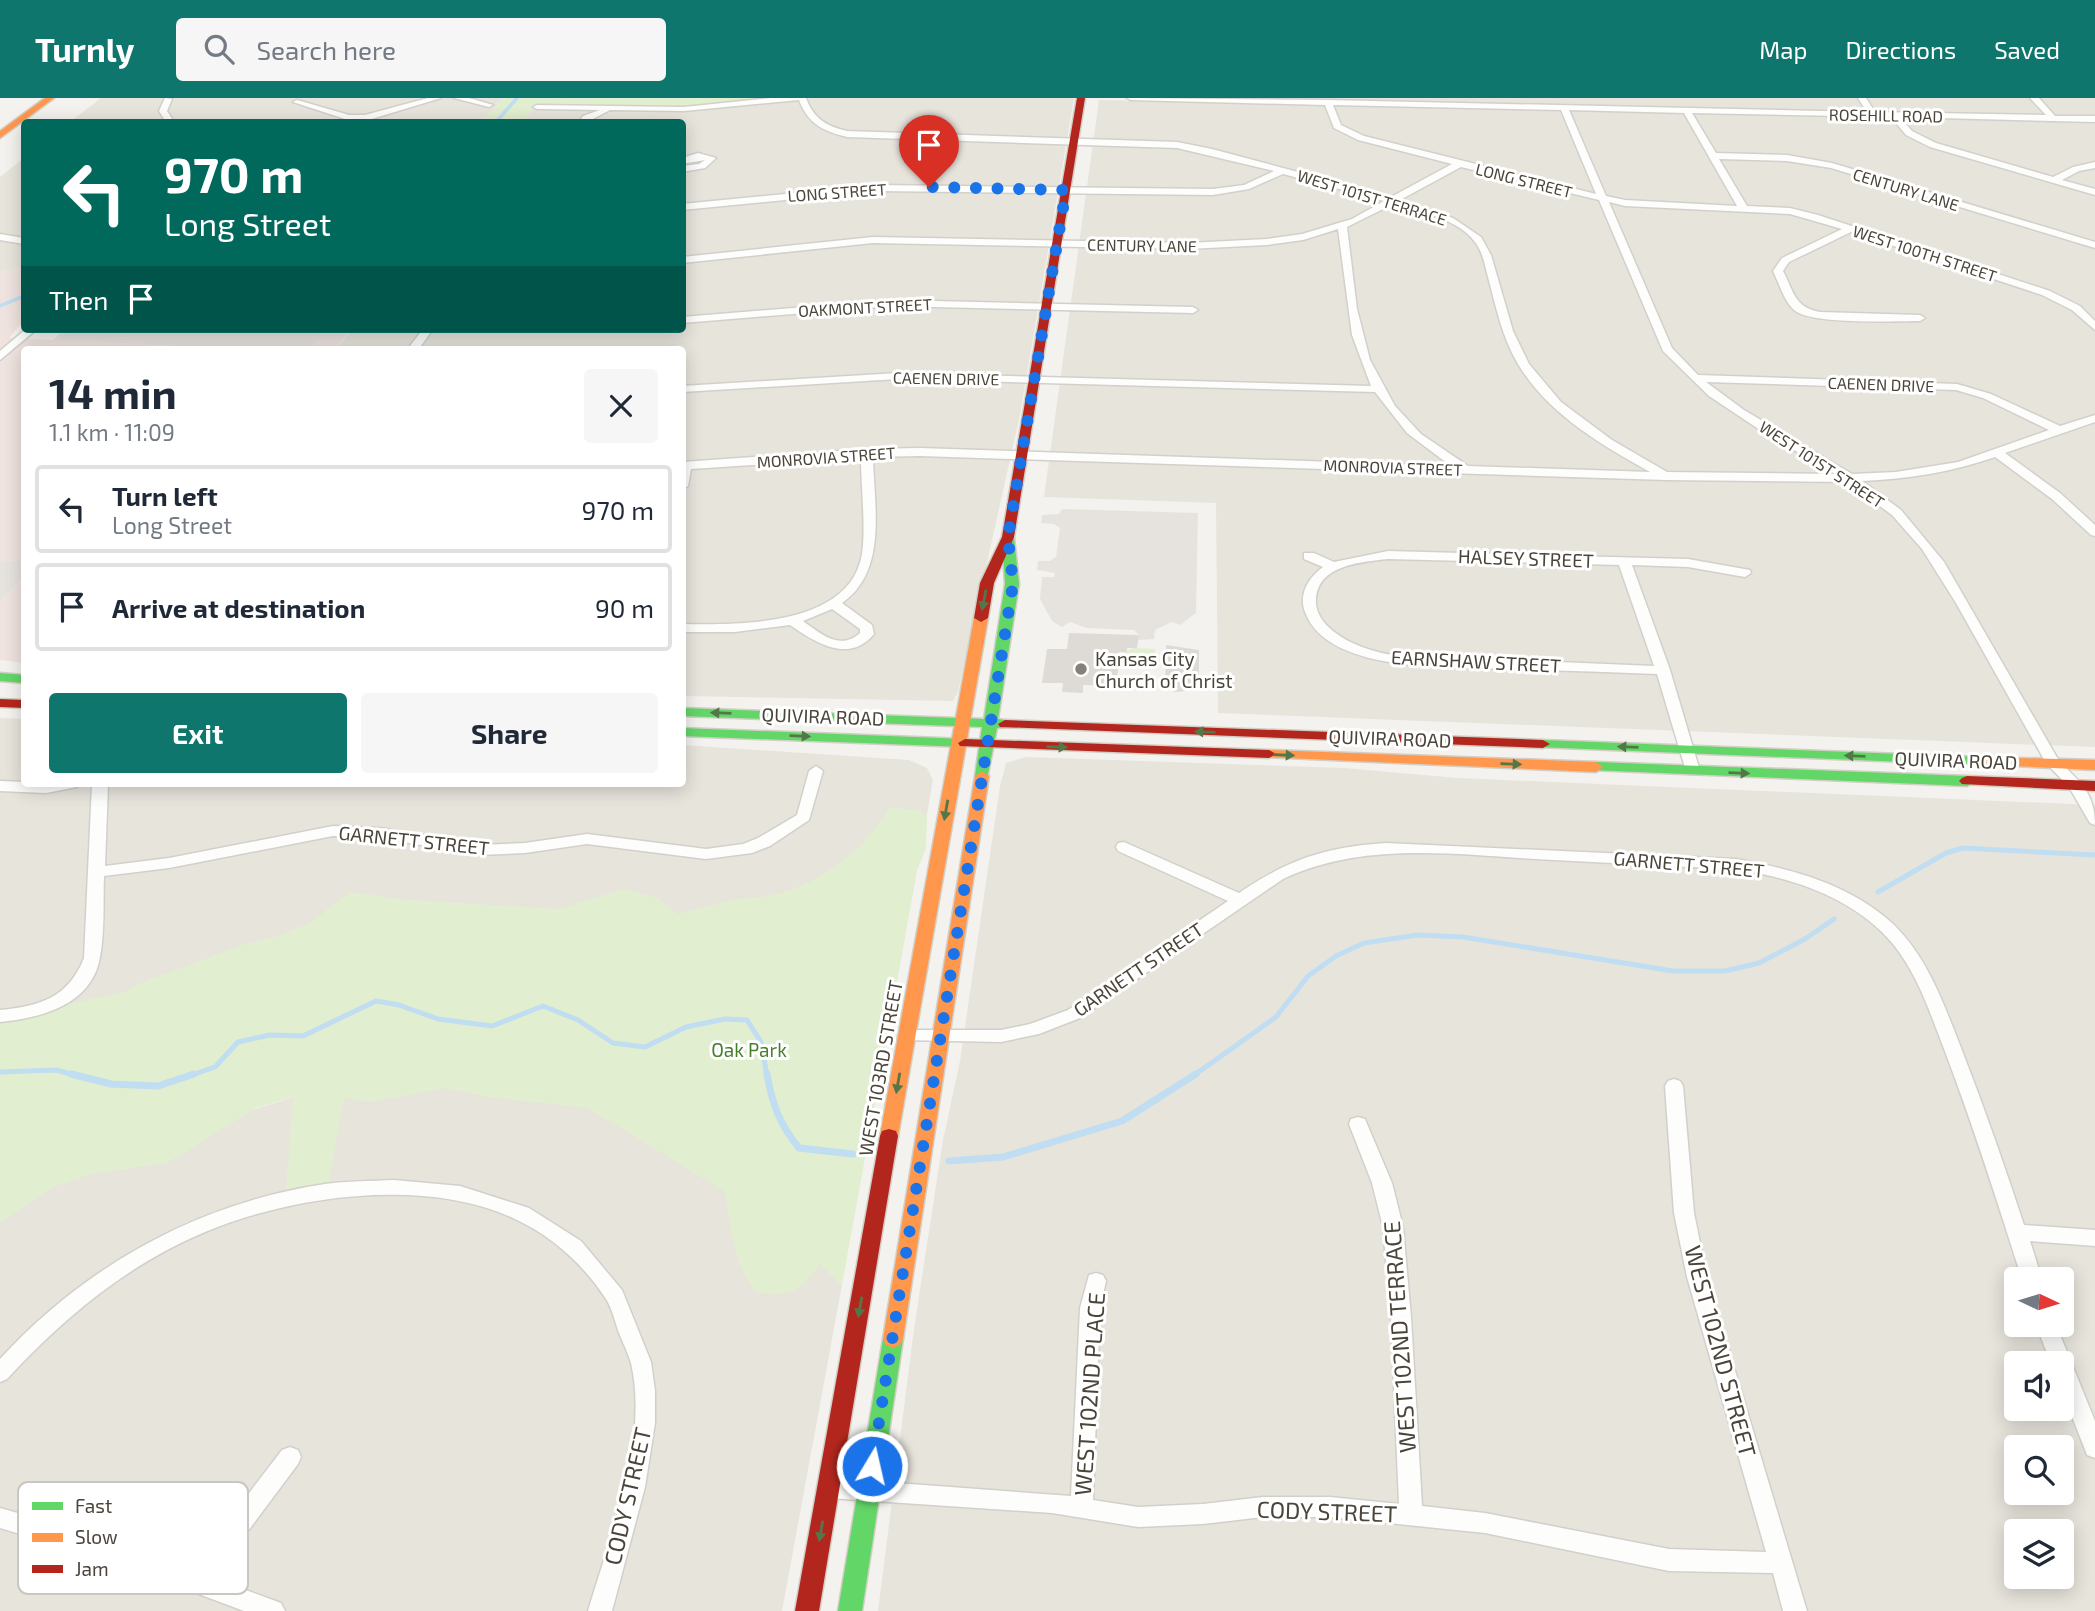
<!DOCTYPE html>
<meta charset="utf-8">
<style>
body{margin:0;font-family:"Exo 2",sans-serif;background:#f6f6f7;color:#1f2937;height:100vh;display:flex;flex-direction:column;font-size:26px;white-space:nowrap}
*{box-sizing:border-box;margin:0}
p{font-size:23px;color:#747a83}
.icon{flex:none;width:38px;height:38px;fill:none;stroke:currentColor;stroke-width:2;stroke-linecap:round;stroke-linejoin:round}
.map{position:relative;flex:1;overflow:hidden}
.details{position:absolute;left:21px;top:248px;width:665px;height:441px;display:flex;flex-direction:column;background:#fff;border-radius:7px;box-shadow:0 4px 18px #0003}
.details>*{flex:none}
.top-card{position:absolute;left:21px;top:21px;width:665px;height:214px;border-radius:7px;box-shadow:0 4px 18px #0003;background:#00695c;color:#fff;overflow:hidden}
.needle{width:46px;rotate:94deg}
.controls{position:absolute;left:2004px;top:1169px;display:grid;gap:14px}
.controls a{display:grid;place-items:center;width:70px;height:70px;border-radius:7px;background:#fff;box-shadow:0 4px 18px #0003;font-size:35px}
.pin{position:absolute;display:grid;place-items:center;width:60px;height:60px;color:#fff;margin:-72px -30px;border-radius:50% 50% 50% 0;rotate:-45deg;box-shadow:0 0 7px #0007}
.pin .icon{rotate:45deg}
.me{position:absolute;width:77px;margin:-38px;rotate:9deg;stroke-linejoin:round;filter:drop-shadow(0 0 5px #0008)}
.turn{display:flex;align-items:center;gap:24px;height:147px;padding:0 28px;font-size:32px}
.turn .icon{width:91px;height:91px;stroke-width:2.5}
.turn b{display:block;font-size:49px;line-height:60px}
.then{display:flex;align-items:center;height:66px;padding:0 28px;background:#0003;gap:14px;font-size:26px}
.round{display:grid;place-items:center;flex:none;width:74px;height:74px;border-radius:7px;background:#f6f6f7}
.headline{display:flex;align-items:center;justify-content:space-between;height:119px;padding:0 28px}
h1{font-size:42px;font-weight:700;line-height:52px}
.action{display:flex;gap:14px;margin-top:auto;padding:14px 28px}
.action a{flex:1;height:80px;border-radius:7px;background:#0f766e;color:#fff;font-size:28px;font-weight:700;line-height:80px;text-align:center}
.action a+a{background:#f6f6f7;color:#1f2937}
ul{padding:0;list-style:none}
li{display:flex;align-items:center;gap:21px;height:88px;margin:0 14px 10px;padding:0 14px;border:4px solid #e0e1e3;border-radius:7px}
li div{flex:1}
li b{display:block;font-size:26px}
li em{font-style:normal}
header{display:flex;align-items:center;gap:42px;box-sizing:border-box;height:98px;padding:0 35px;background:#0f766e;color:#fff}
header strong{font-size:33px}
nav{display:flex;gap:38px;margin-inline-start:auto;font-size:24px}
.search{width:490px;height:63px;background:#f6f6f7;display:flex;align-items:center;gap:18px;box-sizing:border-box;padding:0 24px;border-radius:7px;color:#747a83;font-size:26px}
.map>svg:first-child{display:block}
</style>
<header>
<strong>Turnly</strong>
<div class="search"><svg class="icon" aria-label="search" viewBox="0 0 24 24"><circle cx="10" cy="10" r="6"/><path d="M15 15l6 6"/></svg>Search here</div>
<nav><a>Map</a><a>Directions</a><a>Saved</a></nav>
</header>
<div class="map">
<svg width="2095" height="1513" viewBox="0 0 2095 1513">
<rect width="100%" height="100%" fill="#f4f2ee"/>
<g fill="#e7e4dc" fill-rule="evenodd">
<polygon points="101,0 503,0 482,24 70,24"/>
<polygon points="769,0 1074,0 1020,317 958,594 953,603 683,598 682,252 335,252 353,231 682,231 682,24 522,24 537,6 708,7"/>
<polygon points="1130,0 2095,0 2095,649 1218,615 1216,405 1044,399 1099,2 1622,13 1621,11"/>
<polygon points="24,60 24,170 0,173 0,79"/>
<polygon points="0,620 24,621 24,686 682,686 683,647 909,662 927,670 933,682 927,716 858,773 707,825 0,939"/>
<path d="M1026 659 1344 670 1458 680 2095 707V1513H878L914 1231 943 1042 960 963 1000 688 1006 665ZM2016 1181H2062V1227H2016ZM2016 1265H2062V1311H2016ZM2016 1349H2062V1395H2016ZM2016 1433H2062V1479H2016Z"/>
<polygon points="346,984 488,988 588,1010 774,1120 842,1187 782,1513 0,1513 0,1124 94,1061 294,999 286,1097"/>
</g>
<polygon fill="#eee3df" points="24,170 24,222 9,240 53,242 65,231 352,231 334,252 24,252 24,565 0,562 0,173"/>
<g fill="#e1eecf">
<polygon points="503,0 769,0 674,9 537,6 522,24 482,24"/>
<polygon points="1134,550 1155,551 1154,566 1123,565 1123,554"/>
<path d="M890 709 922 713 924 718 927 716 926 750 917 773 842 1187 820 1166C799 1195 790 1199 755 1194 731 1158 733 1133 724 1093L588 1010 487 999 445 990 369 1004 344 1000 328 1089 286 1098 293 999 256 1010 167 1065 91 1076 53 1089 0 1124V921L124 894 143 884 242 847 278 838 308 826 350 794 398 801 559 811 624 791 655 799 678 816C695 812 712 807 730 803 744 799 759 800 773 797 823 785 864 752 890 709Z"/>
</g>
<g fill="#e6e3df">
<polygon points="73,231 325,231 325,232 309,252 233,252 234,250 58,242"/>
<polygon points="1062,411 1198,415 1196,515 1180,527 1172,524 1155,532 1154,541 1138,542 1139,537 1134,532 1087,530 1070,524 1062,529 1052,523 1040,501 1042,479 1054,479 1055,475 1037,472 1038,463 1050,463 1056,459 1060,430 1054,426 1041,425 1042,417 1059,416"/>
<polygon points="24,463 24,478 0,503 0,464"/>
</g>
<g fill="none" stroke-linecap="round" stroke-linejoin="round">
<g stroke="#c0ddf1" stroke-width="3.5">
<polyline points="496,24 517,0"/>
<polyline points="0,208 24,198"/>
</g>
<g stroke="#c0ddf1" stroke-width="5">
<polyline points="1878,794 1946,755 1963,750 2095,757"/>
<polyline points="0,974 56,972 78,978"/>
<polyline points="189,978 215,969 238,944 270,937 303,938 376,903 399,907 438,921 492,928 543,908 578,922 613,945 645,949 686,929 725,921 747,922 761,944 767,978"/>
<polyline points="1193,978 1276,919 1308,878 1336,858 1364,845 1418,837 1463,839 1673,873 1725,873 1759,865 1805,841 1834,821"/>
</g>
<g stroke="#c0ddf1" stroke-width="7">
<polyline points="71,976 111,986 158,988 194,976"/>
<path d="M767 976C772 1006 780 1027 799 1050L853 1056"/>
<polyline points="949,1063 1003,1059 1122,1023 1196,976"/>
</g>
</g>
<g fill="#dedbd6">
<polygon points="1069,535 1139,537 1137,550 1127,550 1127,554 1119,554 1117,588 1083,587 1083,595 1062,594 1063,585 1042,585 1047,551 1067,551"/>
<polygon points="1166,547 1199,552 1199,592 1173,594 1172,588 1165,588"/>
</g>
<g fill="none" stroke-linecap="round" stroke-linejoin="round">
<defs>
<g id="street">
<polygon points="165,0 172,1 167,13 174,24 166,24 159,13"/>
<polygon points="428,0 441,0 365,23 345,21 293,4 297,2 349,17 365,17"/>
<polygon points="454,0 469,0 493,7 489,9"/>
<path d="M771 0H806C814 21 826 28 847 33L1177 44 1212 51 1391 99 1452 66 1358 42 1334 30 1325 7 1131 2 1127 0 1328 2 1867 14 1858 0H1866L1875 14 2046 17 2030 0H2039L2055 18H2095V24L1900 19 1912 33 1936 45 2053 79 2073 69 2095 64V70L2079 73 2062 82 2095 91V97L1930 49 1906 37 1891 19 1692 15 1716 55 1787 57 1832 65 2095 144V150L1831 70 1787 63 1719 61 1747 108 1790 110 1818 117 2050 193 2080 208 2095 223V232L2072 212 2042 197 1851 134 1789 164 1783 173C1794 194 1794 209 1820 214L1920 217 1925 220 1920 223C1895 223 1811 227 1794 212 1784 203 1779 185 1773 173L1782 160 1842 131 1790 116 1625 108 1609 104 1672 250 1698 277 1957 286 1991 296 2060 328 2095 317V324L2005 355 2060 395 2095 427V438L2091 437 2052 401 1995 359C1952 374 1908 381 1862 383L1901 412 1944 464 2059 663C2080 684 2095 695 2095 727L2090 725 2069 689 2046 665 1956 505 1922 451 1892 417 1847 384 1666 382 920 358 873 359C874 408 888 473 842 505L872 527 874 536C849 566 816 545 790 527L735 534H682V526C737 527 850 529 862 456 866 430 861 387 861 360L691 371 688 388 682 391V364L867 351 920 350 1451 368 1407 335 1375 294 898 281 682 294V288L898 275 1371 288 1352 237 1338 131 1303 142 1267 147 1188 151 873 145 682 165V159L873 139 1188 145 1267 141 1302 136 1352 121 1384 103 1283 76 1249 91 1213 97 879 93 682 112V106L879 87 1213 91 1244 87 1274 73 1177 50 847 39C823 33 808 26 799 2L684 13 610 12 587 24H579L583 18 600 12 537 11 533 9 537 7 684 9ZM1333 7 1561 12 1596 96 1364 38 1341 27ZM1569 12 1684 15 1737 108 1625 102 1606 98ZM1461 69 1599 102 1663 253 1709 298 1763 334 1835 376 1667 374 1612 342 1561 304 1529 266 1513 233 1491 157 1481 139 1453 120 1400 102ZM1393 106C1420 113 1458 121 1475 144 1483 154 1485 168 1488 179 1496 209 1502 239 1518 266 1548 316 1600 346 1650 374L1468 368 1421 336 1395 308 1370 262 1357 211 1347 129ZM1706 284 1956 292 1983 300 2049 332 1958 364 1896 374 1852 376 1744 312ZM832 511 860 531V535C840 553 821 536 803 523Z"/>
<polygon points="698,55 716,60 705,70 682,74 682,68 699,66 705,62 682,66 682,60"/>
<polygon points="0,136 24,140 24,146 0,142"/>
<polygon points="892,202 1193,209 1198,212 1193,215 892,208 682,225 682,219"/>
<polygon points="26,231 37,231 0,262 0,253"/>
<polygon points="423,231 433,231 418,252 407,252"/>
<path d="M1388 453 1688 461 1750 472 1751 475 1745 479 1688 469 1632 467 1670 572 1700 673 1698 676H1688L1686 673 1657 576C1611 574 1564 573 1518 571 1463 569 1328 578 1305 514 1298 496 1309 479 1323 469L1304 461V455H1314L1334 464ZM1388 461 1619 467 1654 568C1606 566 1558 564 1510 562 1457 561 1376 568 1333 533 1323 525 1315 514 1316 501 1318 467 1361 464 1388 461Z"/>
<path d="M816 668 823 673 809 722 770 748 752 755 706 761 587 746 525 755 479 757 380 740 333 738 169 770 104 778C103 804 105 833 100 859 92 907 41 920 0 924V912C40 908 68 900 84 860L92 686H108L105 768 169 760 333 728 380 730 479 747 525 745 587 736 706 751 743 746 758 740 797 717 809 673Z"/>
<polygon points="0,683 80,686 77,689 46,695 0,693"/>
<path d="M1124 744 1239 795C1289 761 1326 749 1386 745L1736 761C1792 771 1849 786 1892 825 1929 860 1945 910 1963 955 1985 1012 2005 1069 2024 1127L2095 1132V1148L2030 1143 2042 1181H2022C1998 1106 1974 1030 1946 956 1931 918 1919 878 1893 846 1864 811 1819 790 1775 779 1741 770 1706 770 1670 768 1631 766 1593 764 1554 762 1464 758 1367 741 1283 781L1080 920 1039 936 1001 944 901 942 898 938 901 934 907 932H1001L1030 926 1068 912 1228 803 1118 753 1116 749 1118 745Z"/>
<polygon points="1674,981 1680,983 1683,988 1694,1115 1707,1179 1807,1513 1783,1513 1773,1475 1669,1473 1485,1435 1330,1419 1263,1419 1203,1426 1138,1429 1052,1415 829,1400 821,1397 818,1390 821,1383 829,1380 1071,1398 1080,1210 1089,1177 1096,1175 1103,1177 1106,1183 1100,1210 1093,1402 1138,1409 1203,1406 1263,1399 1330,1399 1399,1406 1391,1219 1383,1129 1372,1085 1349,1026 1351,1021 1358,1019 1365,1021 1367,1026 1392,1085 1403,1129 1411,1219 1422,1408 1485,1415 1669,1451 1766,1454 1687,1179 1674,1115 1665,988 1668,983"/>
<path d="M394 1082 460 1088 529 1110 581 1143 622 1192 651 1264 655 1293V1325L645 1389 612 1513H588C610 1439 649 1342 631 1265 628 1255 623 1245 619 1235 615 1224 612 1210 606 1201 584 1167 552 1138 515 1121 427 1079 293 1097 205 1134 128 1166 63 1220 7 1281L0 1284V1261C86 1167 199 1105 325 1086 347 1083 371 1083 394 1082Z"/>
<polygon points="2036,1227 2056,1227 2095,1323 2095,1360 2087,1357 2062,1293 2062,1265 2051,1265"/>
<polygon points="290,1349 298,1352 301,1359 298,1366 213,1480 281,1505 285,1513 244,1513 113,1464 0,1430 0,1410 113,1442 191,1471 282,1352"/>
</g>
<g id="fast">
<polygon points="1008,436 1014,440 1019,486 998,621 1010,623 1012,626 1010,629 997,630 987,681 977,681 975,678 982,629 682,618 682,610 984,621 1005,486 1002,440"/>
<polygon points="0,575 24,577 24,585 0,583"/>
<polygon points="682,630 965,641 972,645 965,649 682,638"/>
<polygon points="1543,642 1979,659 1986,663 1979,667 1538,649 1536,646 1538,643"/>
<polygon points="1596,664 1967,678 1975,683 1967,688 1591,672 1589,669 1591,666"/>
<polygon points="893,1232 900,1235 903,1241 862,1513 838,1513 883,1241 886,1235"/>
</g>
<g id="slow">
<polygon points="45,0 54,0 0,40 0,33"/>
<polygon points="981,516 988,520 898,1038 896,1043 889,1045 882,1043 880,1038 974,520"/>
<polygon points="1269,652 1596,664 1603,669 1596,674 1264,659 1262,656"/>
<polygon points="1979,659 2095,662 2095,672 1974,666 1972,663"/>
<polygon points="982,673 989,678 903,1241 900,1247 893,1250 886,1247 883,1241 975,678"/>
</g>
<g id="jam">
<polygon points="1077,0 1085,0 1014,439 994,485 988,520 981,524 974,520 980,485 1002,439"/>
<polygon points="0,601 24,602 24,610 0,609"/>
<polygon points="1005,622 1543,642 1550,646 1543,650 1000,629 998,626"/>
<polygon points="965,641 1269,652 1276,656 1269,660 960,648 958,645"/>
<polygon points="1967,678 2095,683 2095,693 1962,686 1959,683 1962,680"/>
<polygon points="889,1031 896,1033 898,1038 819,1513 795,1513 880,1038 882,1033"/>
</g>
</defs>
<use href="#street" stroke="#d2d0cb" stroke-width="3"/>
<use href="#fast" stroke="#d3cfc5" stroke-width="3"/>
<use href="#slow" stroke="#d3cfc5" stroke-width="3"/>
<use href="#jam" stroke="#d3cfc5" stroke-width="3"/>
<use href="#street" fill="#fdfdfc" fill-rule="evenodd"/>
<use href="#fast" fill="#63d668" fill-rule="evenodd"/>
<use href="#slow" fill="#ff974d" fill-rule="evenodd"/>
<use href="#jam" fill="#b3261e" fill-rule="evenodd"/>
</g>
<defs><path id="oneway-solid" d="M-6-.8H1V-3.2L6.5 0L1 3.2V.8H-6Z" transform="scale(1.75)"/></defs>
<g fill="#537749">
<use href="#oneway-solid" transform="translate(984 502) rotate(101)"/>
<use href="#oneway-solid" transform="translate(721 615) rotate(-178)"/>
<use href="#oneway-solid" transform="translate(1205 634) rotate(-178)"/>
<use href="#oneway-solid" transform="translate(800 638) rotate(2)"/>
<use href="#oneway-solid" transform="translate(1057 649) rotate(2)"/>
<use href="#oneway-solid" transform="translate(1628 649) rotate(-178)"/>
<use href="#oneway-solid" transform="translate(1284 657) rotate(2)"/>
<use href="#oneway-solid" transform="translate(1855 658) rotate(-178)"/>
<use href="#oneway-solid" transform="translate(1511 666) rotate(2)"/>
<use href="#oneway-solid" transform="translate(1739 675) rotate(2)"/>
<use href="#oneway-solid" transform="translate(946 712) rotate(100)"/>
<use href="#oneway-solid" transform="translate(898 985) rotate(100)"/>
<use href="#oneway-solid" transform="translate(860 1209) rotate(100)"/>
<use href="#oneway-solid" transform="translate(821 1433) rotate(100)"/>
</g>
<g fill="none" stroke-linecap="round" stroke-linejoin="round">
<polyline stroke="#1a73e8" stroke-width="12" stroke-dasharray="0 21.6" points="872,1368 1013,486 1008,439 1066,92 929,89"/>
</g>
<circle fill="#868178" stroke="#fff" stroke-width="2.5" cx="1081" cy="571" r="7"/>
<g text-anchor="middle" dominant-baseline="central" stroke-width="6" stroke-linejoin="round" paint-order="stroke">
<g font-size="16" fill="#4b4439" stroke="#fff">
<text transform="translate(1886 17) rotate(1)">ROSEHILL ROAD</text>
<text transform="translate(1524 82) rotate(14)">LONG STREET</text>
<text transform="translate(1906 91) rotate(17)">CENTURY LANE</text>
<text transform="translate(837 94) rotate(-4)">LONG STREET</text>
<text transform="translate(1372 99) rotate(17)">WEST 101ST TERRACE</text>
<text transform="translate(1142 147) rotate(1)">CENTURY LANE</text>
<text transform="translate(1925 155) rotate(18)">WEST 100TH STREET</text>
<text transform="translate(865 209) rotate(-3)">OAKMONT STREET</text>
<text transform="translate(946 280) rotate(1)">CAENEN DRIVE</text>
<text transform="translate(1881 286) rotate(2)">CAENEN DRIVE</text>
<text transform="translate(826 359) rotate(-4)">MONROVIA STREET</text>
<text transform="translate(1822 366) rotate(33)">WEST 101ST STREET</text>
<text transform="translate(1393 369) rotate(2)">MONROVIA STREET</text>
</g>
<g font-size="19" fill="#4b4439" stroke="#fff">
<text transform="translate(1526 460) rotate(2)">HALSEY STREET</text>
<text transform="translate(1476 563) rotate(3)">EARNSHAW STREET</text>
<text transform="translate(823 618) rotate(2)">QUIVIRA ROAD</text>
<text transform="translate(1390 640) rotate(2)">QUIVIRA ROAD</text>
<text transform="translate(1956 662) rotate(2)">QUIVIRA ROAD</text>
<text transform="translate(414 742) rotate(6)">GARNETT STREET</text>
<text transform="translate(1689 766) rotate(5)">GARNETT STREET</text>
<text transform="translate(1138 871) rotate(-34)">GARNETT STREET</text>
<text transform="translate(880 970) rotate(-80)">WEST 103RD STREET</text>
</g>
<g font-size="19" fill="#4b4439" stroke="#fff" text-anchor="start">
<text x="1095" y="560">Kansas City<tspan x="1095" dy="22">Church of Christ</tspan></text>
</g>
<g font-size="19" fill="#4a7f2a" stroke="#fff">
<text x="749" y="951">Oak Park</text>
</g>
<g font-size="23" fill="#4b4439" stroke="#fff">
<text transform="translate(1399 1239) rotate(-94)">WEST 102ND TERRACE</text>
<text transform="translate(1721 1253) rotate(75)">WEST 102ND STREET</text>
<text transform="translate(1089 1296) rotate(-86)">WEST 102ND PLACE</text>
<text transform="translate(627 1398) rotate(-77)">CODY STREET</text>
<text transform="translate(1327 1413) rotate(2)">CODY STREET</text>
</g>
</g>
<rect x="18" y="1384" width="230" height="112" rx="10" fill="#fff" stroke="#c9c7c4" stroke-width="2"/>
<rect x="32" y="1404" width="31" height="8" fill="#63d668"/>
<rect x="32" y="1435" width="31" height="9" fill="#ff974d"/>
<rect x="32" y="1467" width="31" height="8" fill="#b3261e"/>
<g font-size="19" fill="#4b4439">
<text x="75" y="1415">Fast</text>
<text x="75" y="1446">Slow</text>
<text x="75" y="1478">Jam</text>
</g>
</svg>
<div class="controls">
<a><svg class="needle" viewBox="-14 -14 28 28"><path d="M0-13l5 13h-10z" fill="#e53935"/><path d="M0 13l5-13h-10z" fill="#747a83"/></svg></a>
<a><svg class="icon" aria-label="sound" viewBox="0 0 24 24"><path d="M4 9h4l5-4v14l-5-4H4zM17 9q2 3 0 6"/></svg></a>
<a><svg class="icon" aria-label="search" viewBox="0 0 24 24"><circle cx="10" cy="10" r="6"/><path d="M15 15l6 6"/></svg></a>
<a><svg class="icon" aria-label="layers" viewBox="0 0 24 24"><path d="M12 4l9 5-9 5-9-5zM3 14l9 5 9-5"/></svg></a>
</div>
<div class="pin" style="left:929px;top:89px;background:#d93025"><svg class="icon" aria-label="arrive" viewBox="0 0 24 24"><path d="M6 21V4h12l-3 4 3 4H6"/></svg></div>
<svg class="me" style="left:872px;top:1368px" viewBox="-20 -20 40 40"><circle r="17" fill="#1a73e8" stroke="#fff" stroke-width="3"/><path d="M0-11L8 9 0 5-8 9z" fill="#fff"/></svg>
<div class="top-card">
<div class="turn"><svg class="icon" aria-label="left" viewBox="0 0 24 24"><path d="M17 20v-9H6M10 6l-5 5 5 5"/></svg><div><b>970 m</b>Long Street</div></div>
<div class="then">Then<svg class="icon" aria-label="arrive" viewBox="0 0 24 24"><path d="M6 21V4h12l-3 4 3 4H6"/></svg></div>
</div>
<section class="details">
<div class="headline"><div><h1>14 min</h1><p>1.1 km · 11:09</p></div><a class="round"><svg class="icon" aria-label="close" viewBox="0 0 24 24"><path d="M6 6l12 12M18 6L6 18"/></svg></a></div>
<ul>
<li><svg class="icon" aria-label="left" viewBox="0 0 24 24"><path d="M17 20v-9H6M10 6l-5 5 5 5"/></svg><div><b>Turn left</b><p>Long Street</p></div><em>970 m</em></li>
<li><svg class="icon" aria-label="arrive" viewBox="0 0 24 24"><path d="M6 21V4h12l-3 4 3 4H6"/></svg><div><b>Arrive at destination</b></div><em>90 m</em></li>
</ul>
<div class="action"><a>Exit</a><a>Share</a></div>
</section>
</div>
